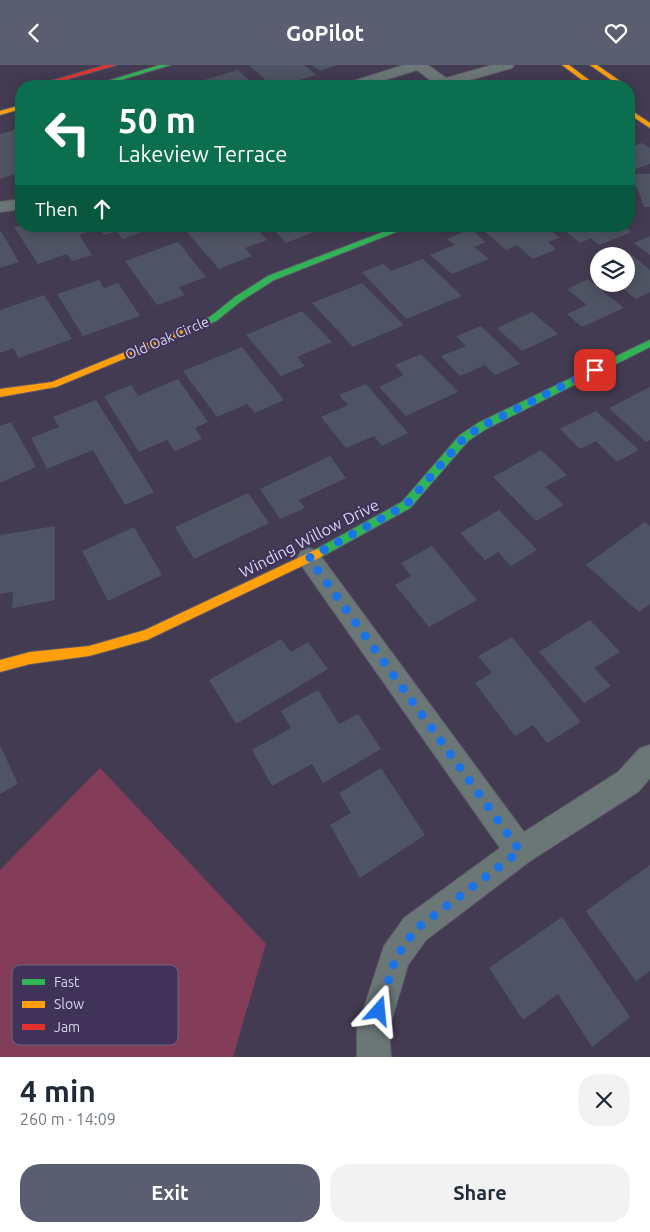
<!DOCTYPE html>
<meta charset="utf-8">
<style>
body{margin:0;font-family:Ubuntu,sans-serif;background:#f2f2f3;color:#1f2937;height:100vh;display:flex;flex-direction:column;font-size:19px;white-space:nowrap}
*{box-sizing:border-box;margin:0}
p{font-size:16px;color:#747a83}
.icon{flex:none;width:28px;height:28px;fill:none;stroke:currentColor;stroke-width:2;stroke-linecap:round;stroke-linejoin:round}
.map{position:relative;height:992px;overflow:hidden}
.side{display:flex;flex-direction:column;background:#fff;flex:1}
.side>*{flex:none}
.banner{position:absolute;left:15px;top:15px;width:620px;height:152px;border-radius:20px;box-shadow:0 2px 12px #0003;background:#0b6e4f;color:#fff;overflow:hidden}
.controls{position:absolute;left:590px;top:182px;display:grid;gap:10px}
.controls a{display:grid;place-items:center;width:45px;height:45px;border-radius:50%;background:#fff;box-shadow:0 2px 12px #0003;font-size:25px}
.pin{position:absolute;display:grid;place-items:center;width:42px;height:42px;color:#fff;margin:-21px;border-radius:10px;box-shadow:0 2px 8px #0006}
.me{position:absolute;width:55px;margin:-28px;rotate:18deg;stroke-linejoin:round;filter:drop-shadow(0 0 4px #0008)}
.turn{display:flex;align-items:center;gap:18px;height:105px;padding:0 20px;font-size:22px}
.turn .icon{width:65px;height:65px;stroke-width:2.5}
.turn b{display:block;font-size:35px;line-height:42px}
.then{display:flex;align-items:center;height:48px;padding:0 20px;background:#0003;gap:10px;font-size:19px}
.round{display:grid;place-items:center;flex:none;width:52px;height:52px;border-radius:20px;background:#f2f2f3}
.head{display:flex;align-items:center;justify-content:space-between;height:85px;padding:0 20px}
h1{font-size:30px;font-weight:600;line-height:38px}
.action{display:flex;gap:10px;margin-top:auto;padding:10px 20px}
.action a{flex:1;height:58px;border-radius:20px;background:#5b5e70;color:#fff;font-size:20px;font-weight:600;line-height:58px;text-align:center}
.action a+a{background:#f2f2f3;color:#1f2937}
header{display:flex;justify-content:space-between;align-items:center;height:65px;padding:0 20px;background:#5b5e70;color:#fff;font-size:22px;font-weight:600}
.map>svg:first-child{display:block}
</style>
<header><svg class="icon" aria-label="back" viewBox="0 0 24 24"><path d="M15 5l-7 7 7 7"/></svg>GoPilot<svg class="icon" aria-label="heart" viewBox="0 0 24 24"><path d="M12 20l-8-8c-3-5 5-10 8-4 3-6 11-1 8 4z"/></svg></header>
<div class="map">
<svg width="650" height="992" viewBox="0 0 650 992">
<rect width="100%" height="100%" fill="#433b51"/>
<polygon fill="#843d59" points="100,703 266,879 233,992 0,992 0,805"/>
<g fill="#4f5464">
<polygon points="249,0 304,0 316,10 278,21 272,21"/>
<polygon points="312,0 338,0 320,6"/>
<polygon points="238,5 255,21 210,21 204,15"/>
<polygon points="21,63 21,107 0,114 0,69"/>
<polygon points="629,77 633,81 642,78 650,83 650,99 629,106"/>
<polygon points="629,109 650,109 650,142 644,142 637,122 629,122"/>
<polygon points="21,160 21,161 81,161 86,168 79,170 92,190 72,196 67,189 38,199 14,162"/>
<polygon points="98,161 157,161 157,162 122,174 117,166 104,170"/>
<polygon points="196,161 254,161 267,175 245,183 252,191 219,204 185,165"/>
<polygon points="270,161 329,161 286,178"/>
<polygon points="493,161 545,161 560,173 548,177 556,184 533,194 517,180 506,185 483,165"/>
<polygon points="559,161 624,161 632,167 599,180 591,173 580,178"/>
<polygon points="471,164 486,177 474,182 489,194 452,209 430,190 455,180 447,174"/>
<polygon points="0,165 19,197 0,203"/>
<polygon points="650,171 650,190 634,178"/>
<polygon points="178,177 206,212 179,222 185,230 157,240 125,196"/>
<polygon points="632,190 650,205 650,227 636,234 617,219 626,219 626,193"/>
<polygon points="423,194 462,231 406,254 362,207 384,199 391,206"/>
<polygon points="588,214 624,243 582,262 567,249 587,240 567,224"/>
<polygon points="99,215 104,223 118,218 140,251 83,271 57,229"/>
<polygon points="362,218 404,260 353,282 312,238"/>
<polygon points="44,230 72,274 19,293 13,283 0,288 0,245"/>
<polygon points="302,246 332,277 297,292 305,301 281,311 246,270"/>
<polygon points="532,247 558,269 522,286 497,263"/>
<polygon points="481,261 520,299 495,310 485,300 460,311 441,291 466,281 456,271"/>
<polygon points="242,282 284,335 255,348 247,339 217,352 183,306"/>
<polygon points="421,289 458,327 406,351 379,322 404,310 395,300"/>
<polygon points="178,314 208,357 195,363 202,374 175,386 167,375 139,387 104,331 131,320 138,331"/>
<polygon points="366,319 408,368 382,381 374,371 346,383 321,352 348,340 339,330"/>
<polygon points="650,322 650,375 646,377 609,343"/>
<polygon points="96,335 154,427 125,440 93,385 47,404 31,373 59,362 53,352"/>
<polygon points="596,346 639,385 617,397 596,376 580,384 560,364"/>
<polygon points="11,357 36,402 0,418 0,361"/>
<polygon points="541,385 567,410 545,422 564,440 536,456 493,412"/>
<polygon points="330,391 346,413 299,435 305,443 280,454 260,424"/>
<polygon points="248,428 269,458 194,494 175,462"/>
<polygon points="499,445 537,485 511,501 498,487 485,495 460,468"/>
<polygon points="645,457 650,461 650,539 639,547 586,500"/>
<polygon points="55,461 55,535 12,543 13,527 0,529 0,470"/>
<polygon points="134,462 162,510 108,536 82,486"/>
<polygon points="432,481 477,535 429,562 395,520 411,511 401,498"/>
<polygon points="590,555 620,587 594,603 611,621 584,638 539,587"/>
<polygon points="512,572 581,657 547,678 533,660 515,671 475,618 492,608 478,591"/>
<polygon points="281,574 291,587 308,577 328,604 236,659 209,615"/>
<polygon points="318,625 339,659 358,649 381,684 323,718 312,699 272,721 252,685 291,663 281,646"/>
<polygon points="0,680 18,719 0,729"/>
<polygon points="381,703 425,770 360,813 330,760 351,748 339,728"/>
<polygon points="650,800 650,906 636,916 586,846"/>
<polygon points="562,852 630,952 592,982 558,929 523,955 489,903"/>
</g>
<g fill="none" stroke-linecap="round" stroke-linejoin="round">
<defs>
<g id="street">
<polygon points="404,0 428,0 446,13 492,0 514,0 512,3 453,20 454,21 438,21 417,5 366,21 345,21 347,18"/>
<polygon points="21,134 21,144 0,147 0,137"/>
<polygon points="309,483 317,486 524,767 618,707 640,683 650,680 650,713 638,727 530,796 426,875 408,900 389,964 391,992 357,992 357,964 384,881 404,853 500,783 301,500 297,493 301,486"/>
</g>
<g id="fast">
<polygon points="160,0 170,0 101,21 91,21"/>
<polygon points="399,161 411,161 274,215 241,236 216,256 191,266 186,263 210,252 235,232 268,211"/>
<polygon points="650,275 650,282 486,364 468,376 410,443 321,492 313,492 311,489 313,486 402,437 460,370 478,358"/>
</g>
<g id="slow">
<polygon points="562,0 569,0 597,21 590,21"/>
<polygon points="590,0 597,0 627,21 620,21"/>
<polygon points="21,40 21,44 0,50 0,46"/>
<polygon points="629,44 650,58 650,63 629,49"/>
<polygon points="191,260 196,263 194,265 56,322 0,332 0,324 52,317"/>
<polygon points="317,484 321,486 323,489 321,492 147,575 89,591 30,599 0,607 0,595 30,587 89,581 145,565"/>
</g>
<polygon id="jam" points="106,0 116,0 44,21 34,21"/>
</defs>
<use href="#street" stroke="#5f586b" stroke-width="2"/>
<use href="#fast" stroke="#5f586b" stroke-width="2"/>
<use href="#slow" stroke="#5f586b" stroke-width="2"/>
<use href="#jam" stroke="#5f586b" stroke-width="2"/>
<use href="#street" fill="#6b7677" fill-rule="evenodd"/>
<use href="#fast" fill="#30b455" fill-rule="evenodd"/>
<use href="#slow" fill="#ff9f0a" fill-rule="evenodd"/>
<use href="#jam" fill="#e5322d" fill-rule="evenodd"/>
</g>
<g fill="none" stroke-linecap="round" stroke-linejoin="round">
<polyline stroke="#1a73e8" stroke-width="9" stroke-dasharray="0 16.2" points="379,946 396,892 416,864 520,786 309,493 406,440 464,373 482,361 595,305"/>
</g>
<g text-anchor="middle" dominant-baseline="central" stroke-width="4.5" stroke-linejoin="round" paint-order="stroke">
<g font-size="14" fill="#dad4eb" stroke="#403359">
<text transform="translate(167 273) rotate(-23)">Old Oak Circle</text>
</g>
<g font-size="16" fill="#dad4eb" stroke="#403359">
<text transform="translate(309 473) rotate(-27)">Winding Willow Drive</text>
</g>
</g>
<rect x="12" y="900" width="166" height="80" rx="8" fill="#403359" stroke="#6e6385" stroke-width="1"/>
<rect x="22" y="914" width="23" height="6" fill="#30b455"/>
<rect x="22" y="936" width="23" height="7" fill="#ff9f0a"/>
<rect x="22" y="959" width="23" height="6" fill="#e5322d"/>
<g font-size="14" fill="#dad4eb">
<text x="54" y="922">Fast</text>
<text x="54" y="944">Slow</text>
<text x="54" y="967">Jam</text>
</g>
</svg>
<div class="controls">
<a><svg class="icon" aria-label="layers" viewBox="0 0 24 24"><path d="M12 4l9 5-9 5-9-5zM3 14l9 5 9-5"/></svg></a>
</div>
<div class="pin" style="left:595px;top:305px;background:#d93025"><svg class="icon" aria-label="arrive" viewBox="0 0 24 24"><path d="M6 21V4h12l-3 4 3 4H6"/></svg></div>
<svg class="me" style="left:379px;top:946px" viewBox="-20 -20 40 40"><path d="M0-17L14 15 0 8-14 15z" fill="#1a73e8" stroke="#fff" stroke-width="4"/></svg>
<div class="banner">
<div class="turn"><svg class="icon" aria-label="left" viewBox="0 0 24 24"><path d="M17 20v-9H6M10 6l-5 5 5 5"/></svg><div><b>50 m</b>Lakeview Terrace</div></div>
<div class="then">Then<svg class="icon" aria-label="ahead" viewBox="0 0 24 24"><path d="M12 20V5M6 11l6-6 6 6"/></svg></div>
</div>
</div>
<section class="side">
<div class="head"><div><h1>4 min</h1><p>260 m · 14:09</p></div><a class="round"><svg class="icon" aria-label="close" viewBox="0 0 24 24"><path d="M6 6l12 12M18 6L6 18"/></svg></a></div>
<div class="action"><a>Exit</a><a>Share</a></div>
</section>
